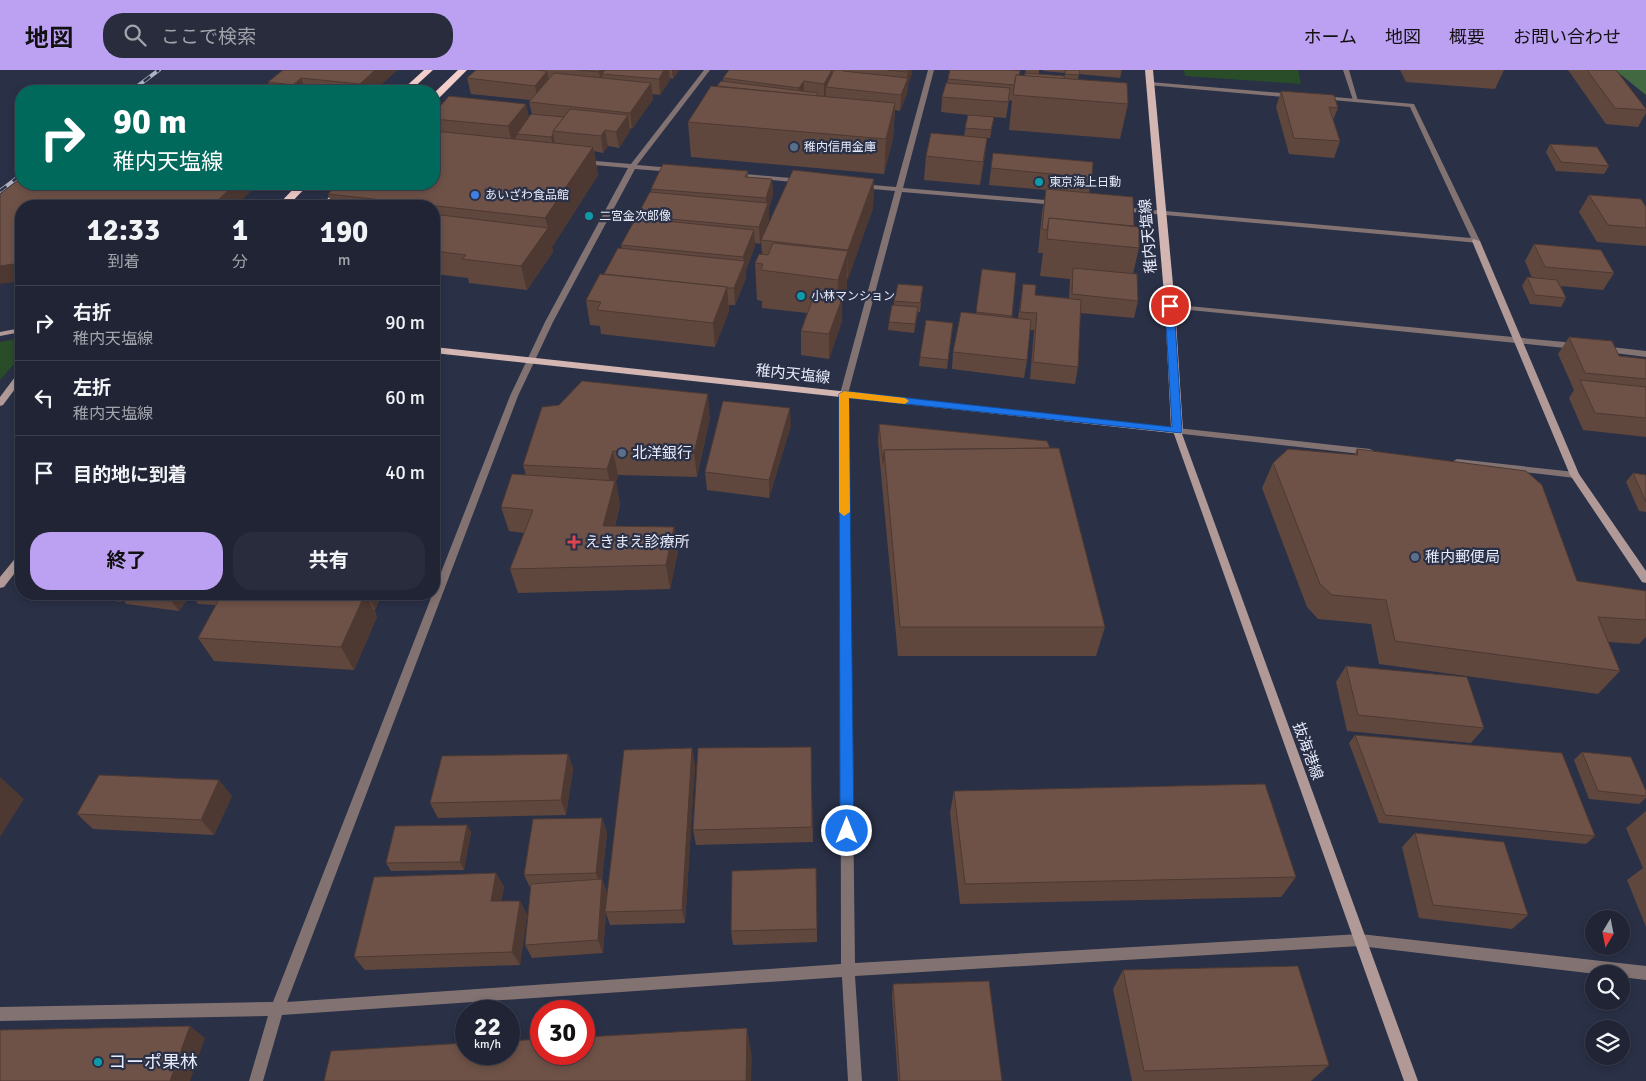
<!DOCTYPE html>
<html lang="ja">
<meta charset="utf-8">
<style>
body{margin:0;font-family:Signika,"Noto Sans JP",sans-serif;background:#282c3c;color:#f1f3f6;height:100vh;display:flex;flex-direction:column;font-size:19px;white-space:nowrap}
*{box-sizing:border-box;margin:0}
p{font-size:16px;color:#a2a4ac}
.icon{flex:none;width:28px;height:28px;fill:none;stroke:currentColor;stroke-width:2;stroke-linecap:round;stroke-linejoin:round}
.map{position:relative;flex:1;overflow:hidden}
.panel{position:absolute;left:15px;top:130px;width:425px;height:400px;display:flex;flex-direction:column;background:#202434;border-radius:20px;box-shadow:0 2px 8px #0003,0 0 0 1px #3d414f}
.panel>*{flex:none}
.banner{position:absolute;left:15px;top:15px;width:425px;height:105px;border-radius:20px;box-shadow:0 2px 8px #0003,0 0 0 1px #3d414f;background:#00695c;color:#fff;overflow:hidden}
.needle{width:32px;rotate:190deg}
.fabs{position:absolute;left:1585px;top:840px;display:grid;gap:10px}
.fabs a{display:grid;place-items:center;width:45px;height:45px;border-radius:50%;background:#202434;box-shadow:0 2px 8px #0003,0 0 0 1px #3d414f;font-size:25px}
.speed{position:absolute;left:455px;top:930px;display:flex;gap:10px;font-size:25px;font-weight:700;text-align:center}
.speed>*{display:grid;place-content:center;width:65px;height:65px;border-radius:50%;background:#202434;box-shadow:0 2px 8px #0003,0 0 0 1px #3d414f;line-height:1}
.speed small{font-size:12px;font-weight:400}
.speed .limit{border:8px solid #d22;background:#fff;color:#111}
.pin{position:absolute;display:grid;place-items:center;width:42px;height:42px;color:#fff;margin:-21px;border:2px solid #fff;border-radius:50%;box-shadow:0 1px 5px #0007}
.me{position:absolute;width:55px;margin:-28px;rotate:0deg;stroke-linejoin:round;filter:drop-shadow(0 0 4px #0008)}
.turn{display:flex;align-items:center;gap:18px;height:105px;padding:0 15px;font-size:22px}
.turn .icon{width:65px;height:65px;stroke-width:2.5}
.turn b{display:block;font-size:35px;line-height:42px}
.eta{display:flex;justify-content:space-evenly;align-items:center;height:85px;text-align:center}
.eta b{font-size:30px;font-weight:700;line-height:35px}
.cta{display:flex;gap:10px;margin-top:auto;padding:10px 15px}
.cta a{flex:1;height:58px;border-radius:20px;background:#bca0f2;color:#111;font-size:20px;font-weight:700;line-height:58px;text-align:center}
.cta a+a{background:#282c3c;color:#f1f3f6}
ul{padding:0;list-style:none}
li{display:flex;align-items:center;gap:15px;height:75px;padding:0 15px;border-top:1px solid #3d414f}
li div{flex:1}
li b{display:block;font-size:19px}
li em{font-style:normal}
header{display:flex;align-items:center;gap:30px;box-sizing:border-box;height:70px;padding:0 25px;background:#bca0f2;color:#111}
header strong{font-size:24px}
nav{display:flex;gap:28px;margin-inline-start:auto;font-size:18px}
.search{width:350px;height:45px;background:#282c3c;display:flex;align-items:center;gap:12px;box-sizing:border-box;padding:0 18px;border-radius:20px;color:#a2a4ac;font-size:19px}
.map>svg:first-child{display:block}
</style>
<header>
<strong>地図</strong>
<div class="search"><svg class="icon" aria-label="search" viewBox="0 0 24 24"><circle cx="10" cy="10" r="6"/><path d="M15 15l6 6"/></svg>ここで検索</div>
<nav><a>ホーム</a><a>地図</a><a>概要</a><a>お問い合わせ</a></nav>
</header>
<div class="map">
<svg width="1646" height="1011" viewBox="0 0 1646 1011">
<rect width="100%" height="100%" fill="#2a3046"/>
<g fill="#294d29">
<polygon points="1184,0 1298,0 1301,14 1185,6"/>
<polygon points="21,268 21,286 0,310 0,272"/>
</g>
<polygon fill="#416840" points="1615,0 1646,0 1646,25"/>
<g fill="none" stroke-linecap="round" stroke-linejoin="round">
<polygon fill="#827372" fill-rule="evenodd" points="1343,0 1349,0 1358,31 1353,30"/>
<g fill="#827372" fill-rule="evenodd">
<polygon points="292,0 299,0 273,21 267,21"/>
<polygon points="704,0 710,0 637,95 673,98 676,100 673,102 635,99 553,252 518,326 287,932 841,894 840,324 895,121 861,118 858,116 861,114 896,117 928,0 934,0 903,118 1056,131 1059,133 1056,135 902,122 848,324 855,893 1360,864 1646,896 1646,910 1621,907 1621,904 1596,904 1360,876 855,906 862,1011 848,1011 842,907 282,945 263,1011 249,1011 268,946 0,951 0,937 273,932 510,326 545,252 628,98 583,94 580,92 583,90 631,94"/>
<polygon points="1150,12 1294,24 1297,26 1294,28 1148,15 1147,14"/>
<polygon points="1323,26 1414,34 1480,171 1479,173 1120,141 1116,139 1120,137 1471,168 1410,37 1321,29 1321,27"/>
<polygon points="734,103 802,109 805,111 802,113 732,106 732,104"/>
<polygon points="1167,234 1575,273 1579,276 1575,279 1170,238 1166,236"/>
<polygon points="1602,276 1646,281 1646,287 1599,281 1599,277"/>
<polygon points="1177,358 1370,379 1375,382 1370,385 1174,363 1173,361 1174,359"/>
<polygon points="1457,389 1575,402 1580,405 1575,408 1454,394 1452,392"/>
</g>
<g fill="#b09996" fill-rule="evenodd">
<polygon points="1473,169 1480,171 1579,404 1646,501 1646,513 1642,512 1570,405 1472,171"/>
<polygon points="21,258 21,262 0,266 0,262"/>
<polygon points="21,302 21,311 3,335 0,336 0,327 18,303"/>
<polygon points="1177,358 1181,361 1418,1011 1404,1011 1173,361"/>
<polygon points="21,484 21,495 4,517 0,518 0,507 18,485"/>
</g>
<polygon fill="#d3b5b1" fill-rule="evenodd" points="1145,0 1153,0 1175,236 1183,361 1181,364 434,283 434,277 1171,357 1165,236"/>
<g fill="#f3cfcb" fill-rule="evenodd">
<polygon points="424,0 433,0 410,21 401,21"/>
<polygon points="458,0 467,0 437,30 434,31 434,23"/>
<polygon points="298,114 309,114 288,136 277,136"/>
<polygon points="341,114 351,114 332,136 321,136"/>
</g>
<defs>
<g id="rail">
<polyline points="131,21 159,0"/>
<polyline points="0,121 21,105"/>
</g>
</defs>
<use href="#rail" stroke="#afb4c5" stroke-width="4"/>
<use href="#rail" stroke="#2a3046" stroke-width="2.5" stroke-dasharray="8" stroke-linecap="butt"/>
</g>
<g fill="#5f473e">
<polygon points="283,0 397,0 374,21 272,21 268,12"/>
<polygon points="540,0 679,0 673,9 670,8 670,10 660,25 652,24 653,29 632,59 630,58 630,61 619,78 608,76 603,83 594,81 598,105 552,177 553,182 527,220 469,213 468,208 434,204 434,136 332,136 328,124 434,114 434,43 526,34 529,48 532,44 529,32 530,30 471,24 467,8"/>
<polygon points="729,0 912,0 912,3 908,14 907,24 900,41 895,40 893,68 884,104 691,87 688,52 717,16 723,11 723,8"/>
<polygon points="950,0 1020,0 1019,5 1024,6 1026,0 1039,0 1039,4 1064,9 1065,3 1043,1 1043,0 1122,0 1120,8 1079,4 1078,10 1128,34 1120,69 1009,60 1012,31 1009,30 1006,48 994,47 990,68 987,68 984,91 980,115 924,110 926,86 964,66 968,45 941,42 942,27 947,13"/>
<polygon points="1400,0 1504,0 1495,19 1406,12"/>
<polygon points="1568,0 1616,0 1646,39 1646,43 1638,57 1606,54"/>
<polygon points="1281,21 1338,38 1333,50 1340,71 1334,88 1289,84 1276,37"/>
<polygon points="1550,74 1609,96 1604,104 1556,101 1546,82"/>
<polygon points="993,83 1092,108 1089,123 1134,156 1139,178 1133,204 1138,231 1134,248 1080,243 1078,297 1075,314 1030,309 1034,260 1030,260 1027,290 1024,308 952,299 953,282 976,244 982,199 1016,203 1012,248 1018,248 1023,214 1035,225 1069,228 1070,209 1040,206 1043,183 1038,183 1042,143 1046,120 989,115"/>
<polygon points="748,101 748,107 772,109 773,125 769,138 769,150 762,168 874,109 873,138 847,210 847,218 842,232 842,251 829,289 801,285 801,261 807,243 762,238 762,231 757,230 755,193 762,184 761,171 760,174 755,173 755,176 746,200 746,208 735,235 729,235 729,241 715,277 601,264 600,256 590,255 586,230 622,179 621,175 637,149 637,146 651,122 651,119"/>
<polygon points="1589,125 1646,137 1646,176 1597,172 1579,142"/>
<polygon points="1534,174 1614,203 1603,220 1561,216 1566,228 1561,237 1530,234 1522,216 1527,207 1532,208 1525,191"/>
<polygon points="923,216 920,242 918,242 914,263 888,260 889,252 894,235 894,231"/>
<polygon points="953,253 947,299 919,296 920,287"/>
<polygon points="1569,267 1619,286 1646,289 1646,367 1583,360 1569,328 1574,320 1558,284"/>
<polygon points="710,348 697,407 618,405 616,412 620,435 615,456 674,457 678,481 670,519 518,523 510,499 524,463 509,461 501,437 526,405 523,395"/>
<polygon points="879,354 1105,557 1096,586 898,586 878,371"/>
<polygon points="791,355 769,428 707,420 705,402"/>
<polygon points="1357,379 1577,511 1646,521 1646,567 1639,574 1608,572 1620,601 1598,624 1379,594 1371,554 1318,549 1307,537 1262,418 1273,393 1354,385"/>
<polygon points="1633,403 1646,405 1646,442 1639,441 1626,412"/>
<polygon points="68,524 192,524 179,541 126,534 123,529 121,532"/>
<polygon points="193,524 382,524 375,540 374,539 377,547 354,600 214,591 198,568 216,535 198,534 192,525"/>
<polygon points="1346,596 1484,658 1471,673 1347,661 1336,612"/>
<polygon points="1355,665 1595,766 1586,774 1379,753 1349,673"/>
<polygon points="811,677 813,772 696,775 693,760"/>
<polygon points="1582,682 1646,721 1646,728 1639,734 1589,729 1574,690"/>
<polygon points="568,684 573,699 566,745 438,748 430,733"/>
<polygon points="695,694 685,853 610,855 606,843 603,883 532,888 525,875 531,819 524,805 602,748 607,763 602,809 607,823"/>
<polygon points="954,721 1296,807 1281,827 960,834 950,743"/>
<polygon points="232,726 214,765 93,759 77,744"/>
<polygon points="1646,741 1646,857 1627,810 1643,798 1626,758"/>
<polygon points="467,755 471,762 464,800 391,801 386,793"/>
<polygon points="1415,763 1528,845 1512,859 1419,848 1402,777"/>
<polygon points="496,803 504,817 501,831 520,831 527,845 520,895 365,900 354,887"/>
<polygon points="817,859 817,872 733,875 731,861"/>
<polygon points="1123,900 1329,995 1311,1011 1132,1011 1113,919"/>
<polygon points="893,914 1002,1011 898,1011 892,926"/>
</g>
<g fill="#4d3932">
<polygon points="375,0 397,0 374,21 362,21 360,14"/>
<polygon points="600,0 611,0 602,4 604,14 602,18 599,2"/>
<polygon points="664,0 669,0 670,10 660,25 659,9"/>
<polygon points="672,0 679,0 673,9 672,1"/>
<polygon points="832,0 832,16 826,17 826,27 824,29 824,14"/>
<polygon points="908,0 912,0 912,3 908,14 907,24 900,41 901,25 906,12"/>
<polygon points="547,1 550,17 538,31 535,16"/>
<polygon points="301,8 306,21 295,21 293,15"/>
<polygon points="804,11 804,27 799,34 799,18"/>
<polygon points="651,13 653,29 632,59 630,43"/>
<polygon points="895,33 893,68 884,104 886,69"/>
<polygon points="526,34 529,49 512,72 508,56"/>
<polygon points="628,45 630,61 619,78 616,62"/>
<polygon points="605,60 608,76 603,83 601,66"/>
<polygon points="553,64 555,72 553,75 551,67"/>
<polygon points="987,68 984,91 980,115 983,92"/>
<polygon points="593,77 598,105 552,177 553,182 527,220 521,196 548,158 545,148"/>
<polygon points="772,109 773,125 769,138 769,150 760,174 759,157 766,139 766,128"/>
<polygon points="874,109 873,138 848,210 848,180"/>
<polygon points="235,114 258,114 236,136 212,136"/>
<polygon points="754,160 755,176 746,200 746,208 735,235 734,218 744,194 743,187"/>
<polygon points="848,181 847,218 842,232 842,251 829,289 829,264 837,241 838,210"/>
<polygon points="21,193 21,211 0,214 0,196"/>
<polygon points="727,217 729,241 715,277 713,253"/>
<polygon points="918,237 917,246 914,263 915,254"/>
<polygon points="708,324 710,348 697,407 694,383"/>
<polygon points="790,338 791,355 769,428 769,410"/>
<polygon points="613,381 618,405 616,412 620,435 608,480 603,456 612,423 607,399"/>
<polygon points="674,457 678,481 670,519 666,495"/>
<polygon points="115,524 119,524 123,529 121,532"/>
<polygon points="168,524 192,524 179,541 167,525"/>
<polygon points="365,524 366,524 377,547 354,600 341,577"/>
<polygon points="367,524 382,524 375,540"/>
<polygon points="692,678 695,694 685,853 682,840"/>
<polygon points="568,684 573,699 566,745 561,730"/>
<polygon points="0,707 24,729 0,767"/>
<polygon points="219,710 232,726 214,765 201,750"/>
<polygon points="602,748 607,763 601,818 596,803"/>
<polygon points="467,755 471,762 464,800 460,792"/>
<polygon points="496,803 504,817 499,845 491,831"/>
<polygon points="602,809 607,823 605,842 606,843 603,883 598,870"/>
<polygon points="520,831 527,845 520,895 512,882"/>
<polygon points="190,956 205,968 190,1011 170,1011"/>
<polygon points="747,958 752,987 751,1011 746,1011"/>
</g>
<g fill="#6e5248" stroke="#4d3932">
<polygon points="283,0 375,0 360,14 301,8 293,15 268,12"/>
<polygon points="476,0 535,0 547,1 535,16 467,8"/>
<polygon points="578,0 600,0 599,2"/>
<polygon points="605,0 664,0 659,9 602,4"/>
<polygon points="729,0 832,0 824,14 804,11 799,18 723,8"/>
<polygon points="834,0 844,0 843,1 908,8 901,25 826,17"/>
<polygon points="888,0 908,0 907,2"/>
<polygon points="950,0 1011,0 1020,1 1019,5 1016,5 1014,15 948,9"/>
<polygon points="1066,0 1080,0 1079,5 1065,4"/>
<polygon points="1587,0 1616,0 1646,39 1646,40 1615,38"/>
<polygon points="554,3 651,13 630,43 529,32"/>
<polygon points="1025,3 1064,6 1064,9 1025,6"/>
<polygon points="1016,5 1127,13 1128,34 1013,25"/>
<polygon points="721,11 818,23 816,26 717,16"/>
<polygon points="946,13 1010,18 1008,32 942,27"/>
<polygon points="711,16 895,33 886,69 688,52"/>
<polygon points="1281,21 1334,25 1338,38 1329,37 1340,71 1294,68"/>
<polygon points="449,26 526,34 508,56 434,49 434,43"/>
<polygon points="570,39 628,45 616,62 605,60 601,66 553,61"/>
<polygon points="531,44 564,47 553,61 553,64 551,67 517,64"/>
<polygon points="968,45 994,47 991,60 965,58"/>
<polygon points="434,61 593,77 545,148 328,124 338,114 434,114"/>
<polygon points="931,63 987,68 983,92 926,86"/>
<polygon points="1550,74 1597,77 1609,96 1561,92"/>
<polygon points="993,83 1093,92 1092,108 991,98"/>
<polygon points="663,94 748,101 745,107 772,109 766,128 651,119"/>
<polygon points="793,100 874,109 848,180 761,170"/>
<polygon points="21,108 21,114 235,114 212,136 21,136 21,193 0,196 0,124"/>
<polygon points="1046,119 1133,127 1134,156 1049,148 1047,160 1042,159"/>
<polygon points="650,122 768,133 759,157 637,146"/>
<polygon points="1589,125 1641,129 1646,137 1646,158 1608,155"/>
<polygon points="441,145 548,158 521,196 462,189 466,185 434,181 434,153"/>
<polygon points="636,148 754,160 743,187 621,175"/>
<polygon points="1049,148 1139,157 1139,178 1047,169"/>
<polygon points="773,173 848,181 838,210 761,200 763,194 755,193 759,184 768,185"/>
<polygon points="1534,174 1601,180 1614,203 1545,197"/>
<polygon points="618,178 745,191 734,218 727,218 727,217 604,204"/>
<polygon points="1073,198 1137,204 1138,231 1072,224"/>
<polygon points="982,199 1016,203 1012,246 976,242"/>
<polygon points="600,204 727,217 713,253 597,240 601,232 586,230"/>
<polygon points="1527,207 1557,210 1566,228 1535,225"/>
<polygon points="898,214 923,216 920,233 894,231"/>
<polygon points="1023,214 1036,215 1035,225 1081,230 1078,297 1033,292 1037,243 1020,242"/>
<polygon points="815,223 843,226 829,264 801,261"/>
<polygon points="892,235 918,237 915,254 889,252"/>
<polygon points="961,242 1031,250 1027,290 953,282"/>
<polygon points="926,250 953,253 948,290 920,287"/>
<polygon points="1569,267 1612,271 1619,286 1646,289 1646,309 1585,303"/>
<polygon points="1580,310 1646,317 1646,348 1595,343"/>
<polygon points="582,311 708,324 694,383 613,381 607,399 523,395 542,337 559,335"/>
<polygon points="723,331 790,338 769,410 705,402"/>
<polygon points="879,354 1047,371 1050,378 884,380 883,393"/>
<polygon points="1059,378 1105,557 900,557 884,380"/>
<polygon points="1288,379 1358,385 1357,379 1526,401 1542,415 1577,511 1646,521 1646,550 1598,547 1620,601 1395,571 1386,530 1332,525 1320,514 1273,393"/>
<polygon points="1633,403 1646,405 1646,432"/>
<polygon points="512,404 615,411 603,456 674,457 666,495 510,499 533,440 501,437"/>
<polygon points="193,524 222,524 220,527 192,525"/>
<polygon points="222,524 365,524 341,577 198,568"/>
<polygon points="1346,596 1467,607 1484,658 1358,645"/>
<polygon points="1355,665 1562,683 1595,766 1385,745"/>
<polygon points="811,677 812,757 693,760 698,678"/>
<polygon points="692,678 682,840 605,842 624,680"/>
<polygon points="1582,682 1631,687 1646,721 1646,726 1598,721"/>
<polygon points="568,684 561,730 430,733 442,686"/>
<polygon points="99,705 219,710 201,750 77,744"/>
<polygon points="1265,714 1296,807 965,814 954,721"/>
<polygon points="602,748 596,803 524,805 533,749"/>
<polygon points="467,755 460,792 386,793 395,756"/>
<polygon points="1415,763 1504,772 1528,845 1433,835"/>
<polygon points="816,798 817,859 731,861 732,801"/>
<polygon points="496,803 491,831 520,831 512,882 354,887 374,807"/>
<polygon points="602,809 598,870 525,875 531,814"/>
<polygon points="1298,896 1329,995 1144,1001 1123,900"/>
<polygon points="989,911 1002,1011 900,1011 893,914"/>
<polygon points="190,956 170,1011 0,1011 0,960"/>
<polygon points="747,958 746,1011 324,1011 331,981 466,973 466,984 509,984 509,971 541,969 541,984 584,984 584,967"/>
</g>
<polygon fill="#1a73e8" stroke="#114b97" points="1170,233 1174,236 1182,361 1181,363 849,328 854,761 852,765 847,767 842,765 840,761 839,324 844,321 1172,357 1165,236"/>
<polygon fill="#f59e0b" points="844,321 905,328 909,331 905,334 849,328 850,442 844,446 839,442 839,324"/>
<g fill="#5c6f8a" stroke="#2a3046" stroke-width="2">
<circle cx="794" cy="77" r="5"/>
<circle cx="622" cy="383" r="5"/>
<circle cx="1415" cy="487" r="5"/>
</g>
<g fill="#0f9aa8" stroke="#2a3046" stroke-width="2">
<circle cx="1039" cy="112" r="5"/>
<circle cx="589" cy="146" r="5"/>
<circle cx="801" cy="226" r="5"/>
<circle cx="98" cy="992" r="5"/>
</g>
<circle fill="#3f7fe0" stroke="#2a3046" stroke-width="2" cx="475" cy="125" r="5"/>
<path fill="#e0444e" stroke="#2a3046" stroke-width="2" d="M571.5 464.5h5v5h5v5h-5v5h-5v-5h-5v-5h5z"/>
<g text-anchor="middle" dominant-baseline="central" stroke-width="4.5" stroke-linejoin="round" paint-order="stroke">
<g font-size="12" fill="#e7ebfa" stroke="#2a3046" text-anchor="start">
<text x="804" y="77">稚内信用金庫</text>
<text x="1049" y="112">東京海上日動</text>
<text x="485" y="125">あいざわ食品館</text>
<text x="599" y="146">二宮金次郎像</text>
<text x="811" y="226">小林マンション</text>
</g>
<g font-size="15" fill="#e7ebfa" stroke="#2a3046">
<text transform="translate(1148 166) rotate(-95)">稚内天塩線</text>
<text transform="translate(793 304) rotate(6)">稚内天塩線</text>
<text transform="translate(1308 681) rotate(70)">抜海港線</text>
</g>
<g font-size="15" fill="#e7ebfa" stroke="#2a3046" text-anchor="start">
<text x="632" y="383">北洋銀行</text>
<text x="585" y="472">えきまえ診療所</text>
<text x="1425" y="487">稚内郵便局</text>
</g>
<g font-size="18" fill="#e7ebfa" stroke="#2a3046" text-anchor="start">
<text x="108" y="992">コーポ果林</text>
</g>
</g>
</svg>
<div class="fabs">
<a><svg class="needle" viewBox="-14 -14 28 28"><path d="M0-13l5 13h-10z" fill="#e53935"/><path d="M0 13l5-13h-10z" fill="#a2a4ac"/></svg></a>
<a><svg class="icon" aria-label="search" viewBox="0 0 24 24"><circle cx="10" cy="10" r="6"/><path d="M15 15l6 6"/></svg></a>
<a><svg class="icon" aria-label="layers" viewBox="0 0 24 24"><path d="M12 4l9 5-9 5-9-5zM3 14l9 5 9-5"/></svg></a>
</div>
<div class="speed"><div>22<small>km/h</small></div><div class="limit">30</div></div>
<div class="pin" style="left:1170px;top:236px;background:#d93025"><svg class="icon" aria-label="arrive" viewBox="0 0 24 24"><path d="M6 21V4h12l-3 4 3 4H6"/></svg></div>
<svg class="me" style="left:847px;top:761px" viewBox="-20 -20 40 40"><circle r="17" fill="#1a73e8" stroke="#fff" stroke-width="3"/><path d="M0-11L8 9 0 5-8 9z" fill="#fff"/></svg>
<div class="banner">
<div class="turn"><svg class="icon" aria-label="right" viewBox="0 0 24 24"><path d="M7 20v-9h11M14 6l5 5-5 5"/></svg><div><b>90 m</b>稚内天塩線</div></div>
</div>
<section class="panel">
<div class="eta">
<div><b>12:33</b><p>到着</p></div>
<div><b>1</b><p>分</p></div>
<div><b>190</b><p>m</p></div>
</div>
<ul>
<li><svg class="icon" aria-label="right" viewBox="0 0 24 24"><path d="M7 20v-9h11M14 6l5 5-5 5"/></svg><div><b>右折</b><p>稚内天塩線</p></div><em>90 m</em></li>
<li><svg class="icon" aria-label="left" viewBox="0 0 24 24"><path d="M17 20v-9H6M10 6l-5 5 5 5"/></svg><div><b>左折</b><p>稚内天塩線</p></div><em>60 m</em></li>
<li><svg class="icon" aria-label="arrive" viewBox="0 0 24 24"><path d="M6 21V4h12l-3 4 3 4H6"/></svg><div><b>目的地に到着</b></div><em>40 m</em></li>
</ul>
<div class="cta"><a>終了</a><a>共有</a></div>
</section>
</div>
